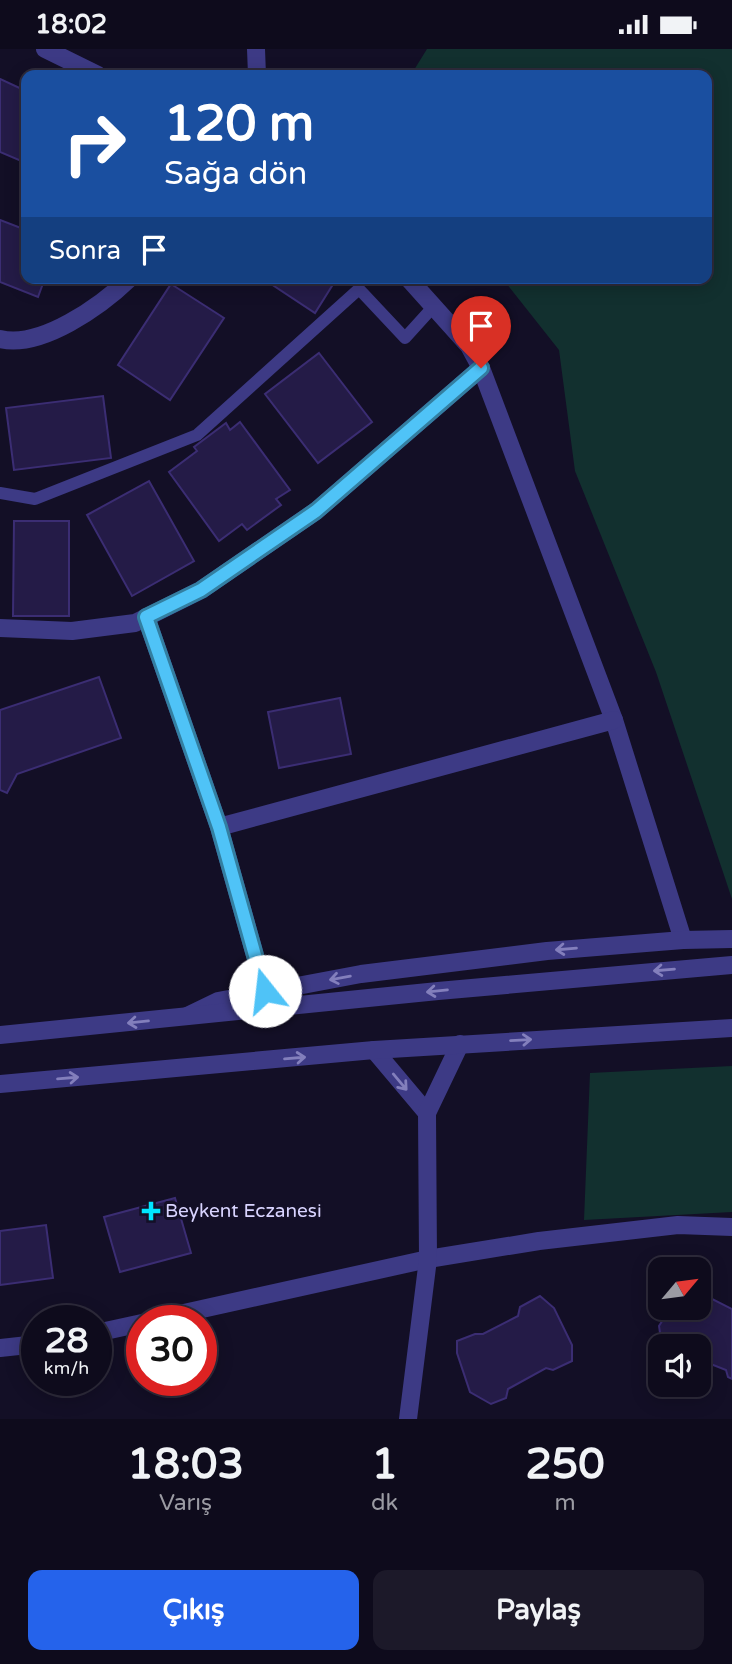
<!DOCTYPE html>
<html lang="tr">
<meta charset="utf-8">
<style>
body{margin:0;font-family:"Varela Round",sans-serif;background:#1c1929;color:#f1f3f6;height:100vh;display:flex;flex-direction:column;font-size:26px;white-space:nowrap}
*{box-sizing:border-box;margin:0}
p{font-size:23px;color:#9b9ba3}
.icon{flex:none;width:38px;height:38px;fill:none;stroke:currentColor;stroke-width:2;stroke-linecap:round;stroke-linejoin:round}
.map{position:relative;height:1370px;overflow:hidden}
.drawer{display:flex;flex-direction:column;background:#0e0b1c;flex:1}
.drawer>*{flex:none}
.banner{position:absolute;left:21px;top:21px;width:691px;height:214px;border-radius:14px;box-shadow:0 4px 18px #0003,0 0 0 2px #2e2b3b;background:#1a4fa0;color:#fff;overflow:hidden}
.needle{width:46px;rotate:61deg}
.controls{position:absolute;left:648px;top:1208px;display:grid;gap:14px}
.controls a{display:grid;place-items:center;width:63px;height:63px;border-radius:14px;background:#0e0b1c;box-shadow:0 4px 18px #0003,0 0 0 2px #2e2b3b;font-size:35px}
.speed{position:absolute;left:21px;top:1256px;display:flex;gap:14px;font-size:35px;font-weight:700;text-align:center}
.speed>*{display:grid;place-content:center;width:91px;height:91px;border-radius:50%;background:#0e0b1c;box-shadow:0 4px 18px #0003,0 0 0 2px #2e2b3b;line-height:1}
.speed small{font-size:18px;font-weight:400}
.speed .limit{border:10px solid #d22;background:#fff;color:#111}
.pin{position:absolute;display:grid;place-items:center;width:60px;height:60px;color:#fff;margin:-72px -30px;border-radius:50% 50% 50% 0;rotate:-45deg;box-shadow:0 0 7px #0007}
.pin .icon{rotate:45deg}
.me{position:absolute;width:77px;margin:-38px;rotate:344deg;stroke-linejoin:round;filter:drop-shadow(0 0 5px #0008)}
.turn{display:flex;align-items:center;gap:24px;height:147px;padding:0 28px;font-size:32px}
.turn .icon{width:91px;height:91px;stroke-width:2.5}
.turn b{display:block;font-size:49px;line-height:60px}
.then{display:flex;align-items:center;height:66px;padding:0 28px;background:#0003;gap:14px;font-size:26px}
.eta{display:flex;justify-content:space-evenly;align-items:center;height:119px;text-align:center}
.eta b{font-size:42px;font-weight:700;line-height:49px}
.primary-button{display:flex;gap:14px;margin-top:auto;padding:14px 28px}
.primary-button a{flex:1;height:80px;border-radius:14px;background:#2563eb;color:#fff;font-size:28px;font-weight:700;line-height:80px;text-align:center}
.primary-button a+a{background:#1c1929;color:#f1f3f6}
.status{display:flex;justify-content:space-between;align-items:center;height:49px;padding:0 35px;background:#0e0b1c;direction:ltr}
.status svg{height:19px;fill:currentColor}
.map>svg:first-child{display:block}
</style>
<div class="status"><b>18:02</b><svg viewBox="0 0 49 12"><path d="M0 12V9h3v3zM5 12V6h3v6zM10 12V3h3v9zM15 12V0h3v12zM26 1h20v11H26zM47 4h2v5h-2z"/></svg></div>
<div class="map">
<svg width="732" height="1370" viewBox="0 0 732 1370">
<rect width="100%" height="100%" fill="#130f26"/>
<g fill="#12302f">
<polygon points="427,0 732,0 732,850 656,623 575,422 559,301 502,229 707,229 707,26 353,26 355,21 414,21"/>
<polygon points="732,1017 732,1163 584,1171 590,1024"/>
</g>
<g fill="#241b47" stroke="#3b2d73" stroke-width="2">
<polygon points="0,30 26,42 26,114 0,103"/>
<polygon points="0,171 26,181 26,229 45,229 38,248 0,233"/>
<polygon points="262,229 337,229 315,264"/>
<polygon points="171,235 224,269 170,351 118,316"/>
<polygon points="319,304 372,373 318,414 265,345"/>
<polygon points="103,347 111,409 14,421 6,359"/>
<polygon points="240,373 290,441 276,450 281,456 247,481 242,475 219,492 169,423 197,402 194,398 226,374 230,381"/>
<polygon points="149,432 194,512 132,547 87,466"/>
<polygon points="14,472 69,472 69,567 13,567"/>
<polygon points="99,628 121,689 17,725 7,744 0,741 0,661"/>
<polygon points="340,649 351,705 279,719 268,663"/>
<polygon points="175,1149 191,1204 120,1223 104,1168"/>
<polygon points="46,1176 53,1229 0,1236 0,1182"/>
<polygon points="698,1239 708,1244 712,1250 732,1260 732,1330 728,1328 726,1321 698,1310 698,1297 662,1297 659,1277 671,1258 698,1258"/>
<polygon points="540,1247 554,1259 572,1296 572,1312 553,1321 546,1319 508,1340 506,1349 491,1355 470,1343 457,1304 457,1292 475,1285 483,1285 518,1267 520,1258"/>
</g>
<g fill="none" stroke-linecap="round" stroke-linejoin="round">
<polyline stroke="#3d3a85" stroke-width="12" points="0,444 35,450 197,386 359,240 405,289 434,257"/>
<g stroke="#3d3a85" stroke-width="18">
<polyline points="45,0 98,26"/>
<polyline points="256,0 257,26"/>
<polyline points="408,229 469,297 481,319 614,671 683,891"/>
<path d="M0 290C41 300 101 257 130 229"/>
<polyline points="146,568 219,778 265,942"/>
<polyline points="0,579 72,582 135,574 201,541 316,462 481,319"/>
<polyline points="219,778 614,671"/>
<polyline points="187,967 218,952 361,925 547,902 683,891 732,890"/>
<polyline points="374,1001 427,1064"/>
<polyline points="148,1272 428,1210 539,1192 678,1176 732,1178"/>
<polyline points="96,1284 142,1274"/>
<polyline points="0,1299 37,1295"/>
<polyline points="408,1370 428,1210 427,1064 460,995"/>
</g>
<g stroke="#3d3a85" stroke-width="18">
<polyline points="0,986 438,942 732,916"/>
<polyline points="0,1035 374,1001 732,979"/>
</g>
</g>
<defs><path id="oneway-shaft" d="M-6 0H5M1.5-3L5.5 0L1.5 3" fill="none" stroke-width="1.6" stroke-linecap="round" stroke-linejoin="round" transform="scale(1.75)"/></defs>
<g stroke="#837fbc">
<use href="#oneway-shaft" transform="translate(566 900) rotate(175)"/>
<use href="#oneway-shaft" transform="translate(664 921) rotate(175)"/>
<use href="#oneway-shaft" transform="translate(340 929) rotate(170)"/>
<use href="#oneway-shaft" transform="translate(437 942) rotate(174)"/>
<use href="#oneway-shaft" transform="translate(138 973) rotate(174)"/>
<use href="#oneway-shaft" transform="translate(521 991) rotate(-3)"/>
<use href="#oneway-shaft" transform="translate(295 1009) rotate(-5)"/>
<use href="#oneway-shaft" transform="translate(68 1029) rotate(-5)"/>
<use href="#oneway-shaft" transform="translate(400 1033) rotate(50)"/>
</g>
<g fill="none" stroke-linecap="round" stroke-linejoin="round">
<defs>
<polyline id="route" points="265,942 219,778 146,568 201,541 316,462 481,319"/>
</defs>
<use href="#route" stroke="#337fa1" stroke-width="18"/>
<use href="#route" stroke="#4fc3f7" stroke-width="12"/>
</g>
<path fill="#00e5ff" stroke="#130f26" stroke-width="2.5" d="M147.5 1151.5h7v7h7v7h-7v7h-7v-7h-7v-7h7z"/>
<g text-anchor="middle" dominant-baseline="central" stroke-width="6" stroke-linejoin="round" paint-order="stroke">
<g font-size="19" fill="#d9d4ff" stroke="#130f26" text-anchor="start">
<text x="165" y="1162">Beykent Eczanesi</text>
</g>
</g>
</svg>
<div class="controls">
<a><svg class="needle" viewBox="-14 -14 28 28"><path d="M0-13l5 13h-10z" fill="#e53935"/><path d="M0 13l5-13h-10z" fill="#9b9ba3"/></svg></a>
<a><svg class="icon" aria-label="sound" viewBox="0 0 24 24"><path d="M4 9h4l5-4v14l-5-4H4zM17 9q2 3 0 6"/></svg></a>
</div>
<div class="speed"><div>28<small>km/h</small></div><div class="limit">30</div></div>
<div class="pin" style="left:481px;top:319px;background:#d93025"><svg class="icon" aria-label="arrive" viewBox="0 0 24 24"><path d="M6 21V4h12l-3 4 3 4H6"/></svg></div>
<svg class="me" style="left:265px;top:942px" viewBox="-20 -20 40 40"><circle r="19" fill="#fff"/><path d="M0-13L10 11 0 6-10 11z" fill="#4fc3f7"/></svg>
<div class="banner">
<div class="turn"><svg class="icon" aria-label="right" viewBox="0 0 24 24"><path d="M7 20v-9h11M14 6l5 5-5 5"/></svg><div><b>120 m</b>Sağa dön</div></div>
<div class="then">Sonra<svg class="icon" aria-label="arrive" viewBox="0 0 24 24"><path d="M6 21V4h12l-3 4 3 4H6"/></svg></div>
</div>
</div>
<section class="drawer">
<div class="eta">
<div><b>18:03</b><p>Varış</p></div>
<div><b>1</b><p>dk</p></div>
<div><b>250</b><p>m</p></div>
</div>
<div class="primary-button"><a>Çıkış</a><a>Paylaş</a></div>
</section>
